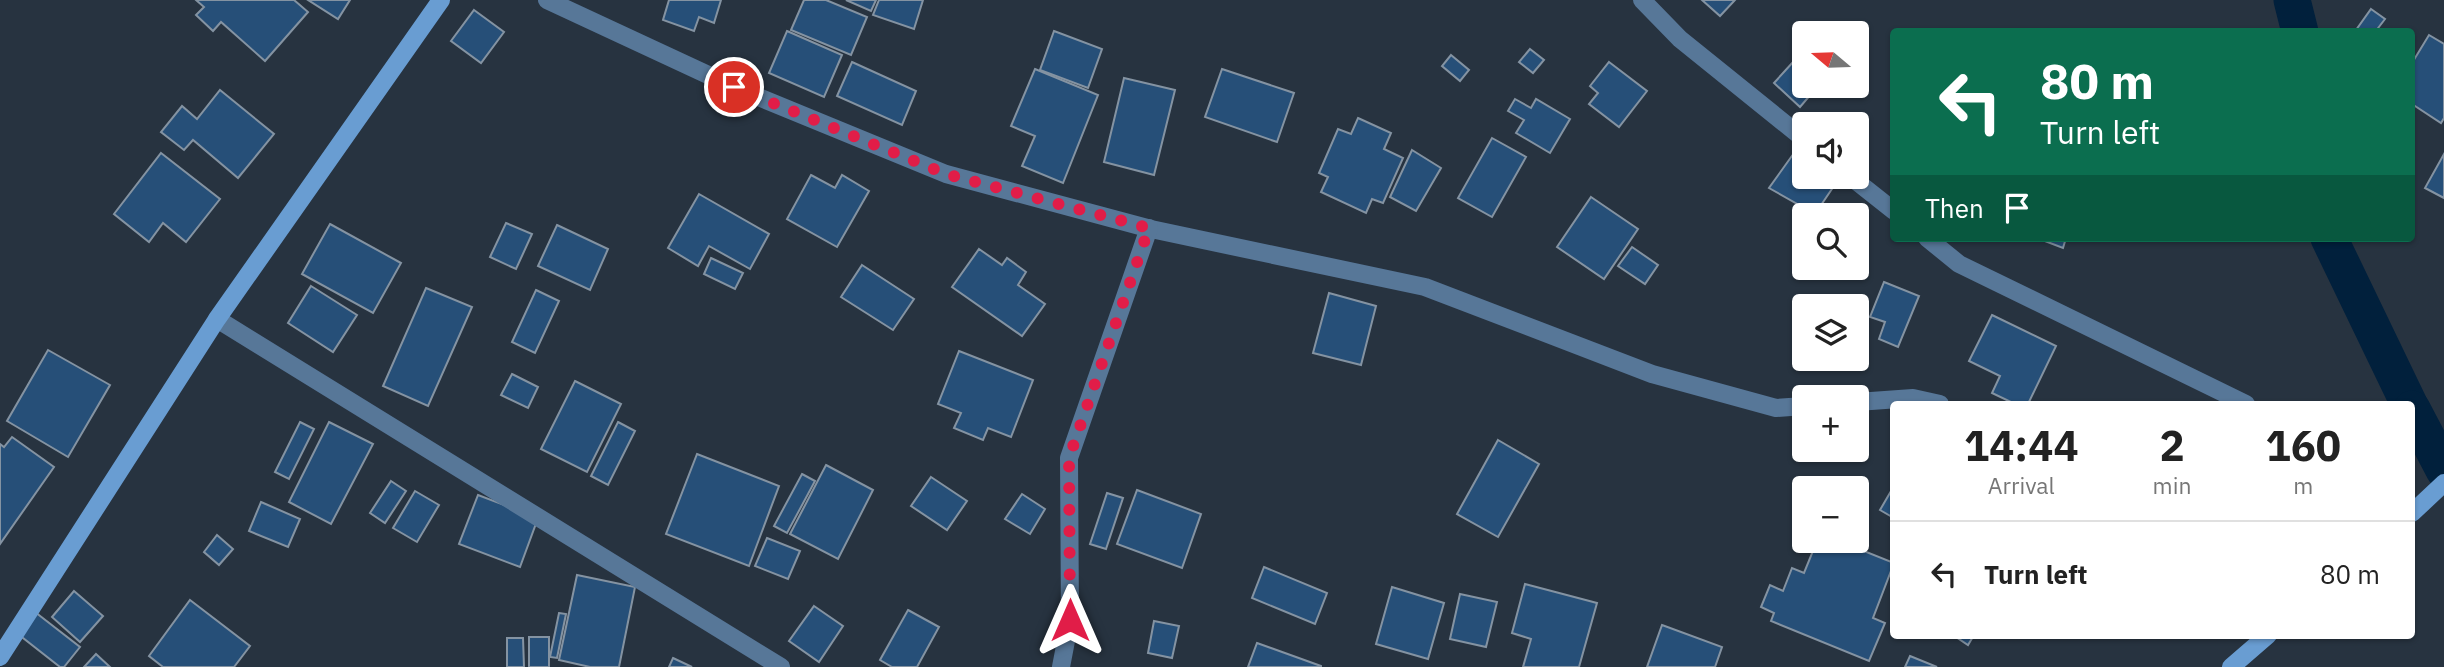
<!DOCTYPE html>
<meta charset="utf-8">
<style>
body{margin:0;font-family:"IBM Plex Sans",sans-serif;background:#f6f6f6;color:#222;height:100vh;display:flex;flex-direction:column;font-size:26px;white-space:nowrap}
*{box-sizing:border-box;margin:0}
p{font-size:23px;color:#767676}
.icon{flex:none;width:38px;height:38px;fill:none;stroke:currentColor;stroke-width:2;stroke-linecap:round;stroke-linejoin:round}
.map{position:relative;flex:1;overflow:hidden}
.side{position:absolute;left:1890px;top:401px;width:525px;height:238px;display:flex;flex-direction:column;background:#fff;border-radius:7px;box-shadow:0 2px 5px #0004}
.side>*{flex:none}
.banner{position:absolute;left:1890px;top:28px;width:525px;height:214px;border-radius:7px;box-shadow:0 2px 5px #0004;background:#0b6e4f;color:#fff;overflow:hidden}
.needle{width:46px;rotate:289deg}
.fabs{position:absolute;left:1792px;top:21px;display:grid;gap:14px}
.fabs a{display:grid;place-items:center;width:77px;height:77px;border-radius:7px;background:#fff;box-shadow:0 2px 5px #0004;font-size:35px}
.pin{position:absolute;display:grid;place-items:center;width:60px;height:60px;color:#fff;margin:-30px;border:4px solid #fff;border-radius:50%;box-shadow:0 2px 7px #0007}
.me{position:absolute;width:77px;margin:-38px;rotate:0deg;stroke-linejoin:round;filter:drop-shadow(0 0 5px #0008)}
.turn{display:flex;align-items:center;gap:24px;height:147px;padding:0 35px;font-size:32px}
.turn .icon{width:91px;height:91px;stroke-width:2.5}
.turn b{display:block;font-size:49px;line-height:60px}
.then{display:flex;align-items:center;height:66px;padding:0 35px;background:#0003;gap:14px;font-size:26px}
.eta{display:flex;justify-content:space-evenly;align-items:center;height:119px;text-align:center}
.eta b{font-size:42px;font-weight:800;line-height:49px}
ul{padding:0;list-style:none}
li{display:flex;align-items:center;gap:21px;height:105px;padding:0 35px;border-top:2px solid #e0e0e0}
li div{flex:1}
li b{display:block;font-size:26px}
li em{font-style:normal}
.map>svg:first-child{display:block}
</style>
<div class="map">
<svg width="2444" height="667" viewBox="0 0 2444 667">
<rect width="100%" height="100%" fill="#273340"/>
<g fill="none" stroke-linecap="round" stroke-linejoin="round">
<g stroke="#01203c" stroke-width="37">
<polyline points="2292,0 2300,32"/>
<polyline points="2329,238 2409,404"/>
<polyline points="2412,409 2444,470"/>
</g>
</g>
<g fill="#264f78" stroke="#8493a2" stroke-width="2">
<polygon points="196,0 294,0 308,12 265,61 221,22 213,31 196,15 204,7"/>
<polygon points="308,0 350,0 338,19"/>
<polygon points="669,0 721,0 714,23 699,17 694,31 663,20"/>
<polygon points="804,0 826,0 867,17 851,55 791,30"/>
<polygon points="846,0 876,0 871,11"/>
<polygon points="879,0 923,0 914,29 873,15"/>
<polygon points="1702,0 1735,0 1720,16"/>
<polygon points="2371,9 2385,19 2375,32 2359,32 2356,30"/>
<polygon points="474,10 504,32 481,63 451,41"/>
<polygon points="787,31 842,55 824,97 769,73"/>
<polygon points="1054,31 1102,49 1088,88 1040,70"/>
<polygon points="2429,35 2444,44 2444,118 2441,123 2412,104 2412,63"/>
<polygon points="1530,49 1544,60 1533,73 1519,62"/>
<polygon points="1804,49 1804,64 1797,57"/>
<polygon points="1451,55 1469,70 1460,81 1442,66"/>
<polygon points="1794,61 1804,70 1804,86 1818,86 1800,107 1774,83"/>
<polygon points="852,62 916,91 902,125 837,96"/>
<polygon points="1609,62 1647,91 1619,127 1589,104 1598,93 1590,86"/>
<polygon points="1035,69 1098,95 1063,183 1022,166 1035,136 1011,126"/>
<polygon points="1222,69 1294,93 1277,142 1205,117"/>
<polygon points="1124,78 1175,90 1154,175 1104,162"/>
<polygon points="220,90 274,134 238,178 193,140 184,150 161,132 182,106 197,119"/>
<polygon points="1515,99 1531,108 1536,99 1570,119 1550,153 1516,133 1524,120 1508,111"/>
<polygon points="1358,118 1391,133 1384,149 1403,158 1383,203 1372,199 1366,213 1321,192 1328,177 1319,173 1338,129 1351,134"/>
<polygon points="1492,138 1526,157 1492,217 1458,198"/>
<polygon points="1804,139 1804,177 1840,177 1815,214 1769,188"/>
<polygon points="1412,150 1441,168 1416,211 1390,197"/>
<polygon points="161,153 220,199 186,242 163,223 149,242 114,214"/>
<polygon points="2444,154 2444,198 2425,188"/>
<polygon points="811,175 835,188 842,175 869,191 837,247 787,219"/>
<polygon points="699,194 769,234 750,269 709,246 698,266 668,248"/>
<polygon points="1591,197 1638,229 1604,279 1557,247"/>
<polygon points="506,223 532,234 516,269 490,257"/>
<polygon points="330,224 401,263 373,313 302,274"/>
<polygon points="557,225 608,249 590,290 538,266"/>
<polygon points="2037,238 2066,238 2063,248"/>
<polygon points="1632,247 1658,265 1645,284 1618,266"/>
<polygon points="979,249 1002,265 1007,258 1026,272 1018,285 1045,304 1022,336 952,287"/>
<polygon points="711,258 743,273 735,289 704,274"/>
<polygon points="862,265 914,299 893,330 841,297"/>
<polygon points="1884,282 1919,296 1898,347 1879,339 1885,322 1870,317"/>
<polygon points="311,286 357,315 333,352 288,323"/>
<polygon points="426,288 472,307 428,406 383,386"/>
<polygon points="536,290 559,301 535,353 512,342"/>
<polygon points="1329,293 1376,306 1361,365 1313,353"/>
<polygon points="1992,315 2056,346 2028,404 2015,404 1992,393 2000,376 1969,361"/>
<polygon points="48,350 110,385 68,457 7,421"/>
<polygon points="959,351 1033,380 1011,437 988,428 983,440 954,428 961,413 938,404"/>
<polygon points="512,374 538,387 528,408 501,395"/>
<polygon points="575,381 621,404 587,472 541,449"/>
<polygon points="300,422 314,429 289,479 275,472"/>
<polygon points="329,422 373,444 331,524 289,502"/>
<polygon points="618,422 635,431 608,485 591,476"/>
<polygon points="12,437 54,467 0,544 0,444 4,447"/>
<polygon points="1498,440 1539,464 1498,537 1457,514"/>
<polygon points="697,454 779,486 749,566 666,534"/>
<polygon points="826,465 873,490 838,559 790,534"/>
<polygon points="802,474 815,481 787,533 774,526"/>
<polygon points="931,477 967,501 947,530 911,506"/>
<polygon points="391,481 406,491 385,523 370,513"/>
<polygon points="1894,486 1894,518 1880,510"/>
<polygon points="1137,490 1201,514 1182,568 1117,544"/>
<polygon points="415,491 439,505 417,542 393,528"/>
<polygon points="1107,493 1123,498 1106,549 1090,544"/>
<polygon points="1022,494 1045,509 1030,534 1005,519"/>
<polygon points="478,495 538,518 520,567 459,544"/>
<polygon points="261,502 300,519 288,547 249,531"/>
<polygon points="217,535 233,549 219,565 204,552"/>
<polygon points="767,538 800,551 788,579 755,566"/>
<polygon points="1817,541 1839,541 1894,563 1873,618 1885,623 1869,661 1771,621 1774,613 1761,607 1770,585 1783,591 1792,568 1804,573"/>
<polygon points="1264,567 1327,593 1315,624 1252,598"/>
<polygon points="577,575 635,587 619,667 590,667 559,660"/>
<polygon points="1525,584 1597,603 1579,667 1523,667 1531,639 1512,633"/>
<polygon points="1392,587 1444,603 1428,659 1376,644"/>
<polygon points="74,591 103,616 80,642 52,617"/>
<polygon points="1460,594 1497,602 1486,647 1450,639"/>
<polygon points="190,600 250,646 234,667 163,667 149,656"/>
<polygon points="814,606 843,626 819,662 789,641"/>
<polygon points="908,610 939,627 917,667 892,667 880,660"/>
<polygon points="35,612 80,647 64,667 60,667 18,634"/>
<polygon points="559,613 566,614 557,658 550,657"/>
<polygon points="1154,621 1179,626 1172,658 1148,653"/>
<polygon points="1662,625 1722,647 1715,667 1647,667"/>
<polygon points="1953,635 1974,635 1968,645"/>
<rect x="529" y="637" width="20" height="30"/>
<polygon points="507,638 523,638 524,667 507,667"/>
<polygon points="1257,643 1321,666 1321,667 1248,667"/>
<polygon points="96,654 110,667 84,667"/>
<polygon points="1910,656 1937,667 1905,667"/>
<polygon points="673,658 692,667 669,667"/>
</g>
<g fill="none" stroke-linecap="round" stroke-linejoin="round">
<g stroke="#577798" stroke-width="18">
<polyline points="547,0 734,87 946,174 1151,229 1425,287 1652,374 1776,408 1804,406"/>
<polyline points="1642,0 1680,39 1804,139"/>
<polyline points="1851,177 1894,211"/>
<polyline points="1927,238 1959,264 2246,404"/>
<polyline points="217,319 781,667"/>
<polyline points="1857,402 1913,398 1940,404"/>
<polyline points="1061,667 1070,620 1069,458 1149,228"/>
</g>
<g stroke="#699dd2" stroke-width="18">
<polyline points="2412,513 2444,483"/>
<polyline points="0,657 217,319 441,0"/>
<polyline points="2231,667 2268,635"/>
</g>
</g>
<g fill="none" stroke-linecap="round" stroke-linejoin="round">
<polyline stroke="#e11d48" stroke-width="12" stroke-dasharray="0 21.6" points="734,87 946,174 1149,228 1069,458 1070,620"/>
</g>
</svg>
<div class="fabs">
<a><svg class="needle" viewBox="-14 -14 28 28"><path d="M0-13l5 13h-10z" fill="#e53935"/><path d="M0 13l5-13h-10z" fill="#767676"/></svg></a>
<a><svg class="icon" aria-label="sound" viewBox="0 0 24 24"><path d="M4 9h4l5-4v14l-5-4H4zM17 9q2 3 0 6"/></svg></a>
<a><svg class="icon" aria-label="search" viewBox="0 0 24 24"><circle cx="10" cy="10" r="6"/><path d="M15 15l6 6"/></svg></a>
<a><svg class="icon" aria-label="layers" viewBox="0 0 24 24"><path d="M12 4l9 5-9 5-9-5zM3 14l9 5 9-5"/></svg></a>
<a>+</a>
<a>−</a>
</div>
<div class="pin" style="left:734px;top:87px;background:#d93025"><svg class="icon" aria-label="arrive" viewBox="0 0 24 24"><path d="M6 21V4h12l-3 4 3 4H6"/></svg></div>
<svg class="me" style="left:1070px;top:620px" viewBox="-20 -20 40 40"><path d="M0-17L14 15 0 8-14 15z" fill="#e11d48" stroke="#fff" stroke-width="4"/></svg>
<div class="banner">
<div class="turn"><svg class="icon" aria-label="left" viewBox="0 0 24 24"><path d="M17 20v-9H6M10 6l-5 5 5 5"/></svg><div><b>80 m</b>Turn left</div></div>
<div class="then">Then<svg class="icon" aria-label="arrive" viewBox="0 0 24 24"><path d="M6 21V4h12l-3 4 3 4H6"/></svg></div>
</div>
<section class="side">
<div class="eta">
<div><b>14:44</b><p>Arrival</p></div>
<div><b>2</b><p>min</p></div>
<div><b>160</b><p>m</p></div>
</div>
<ul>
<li><svg class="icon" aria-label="left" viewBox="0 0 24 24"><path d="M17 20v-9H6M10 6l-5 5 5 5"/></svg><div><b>Turn left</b></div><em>80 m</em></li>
</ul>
</section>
</div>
